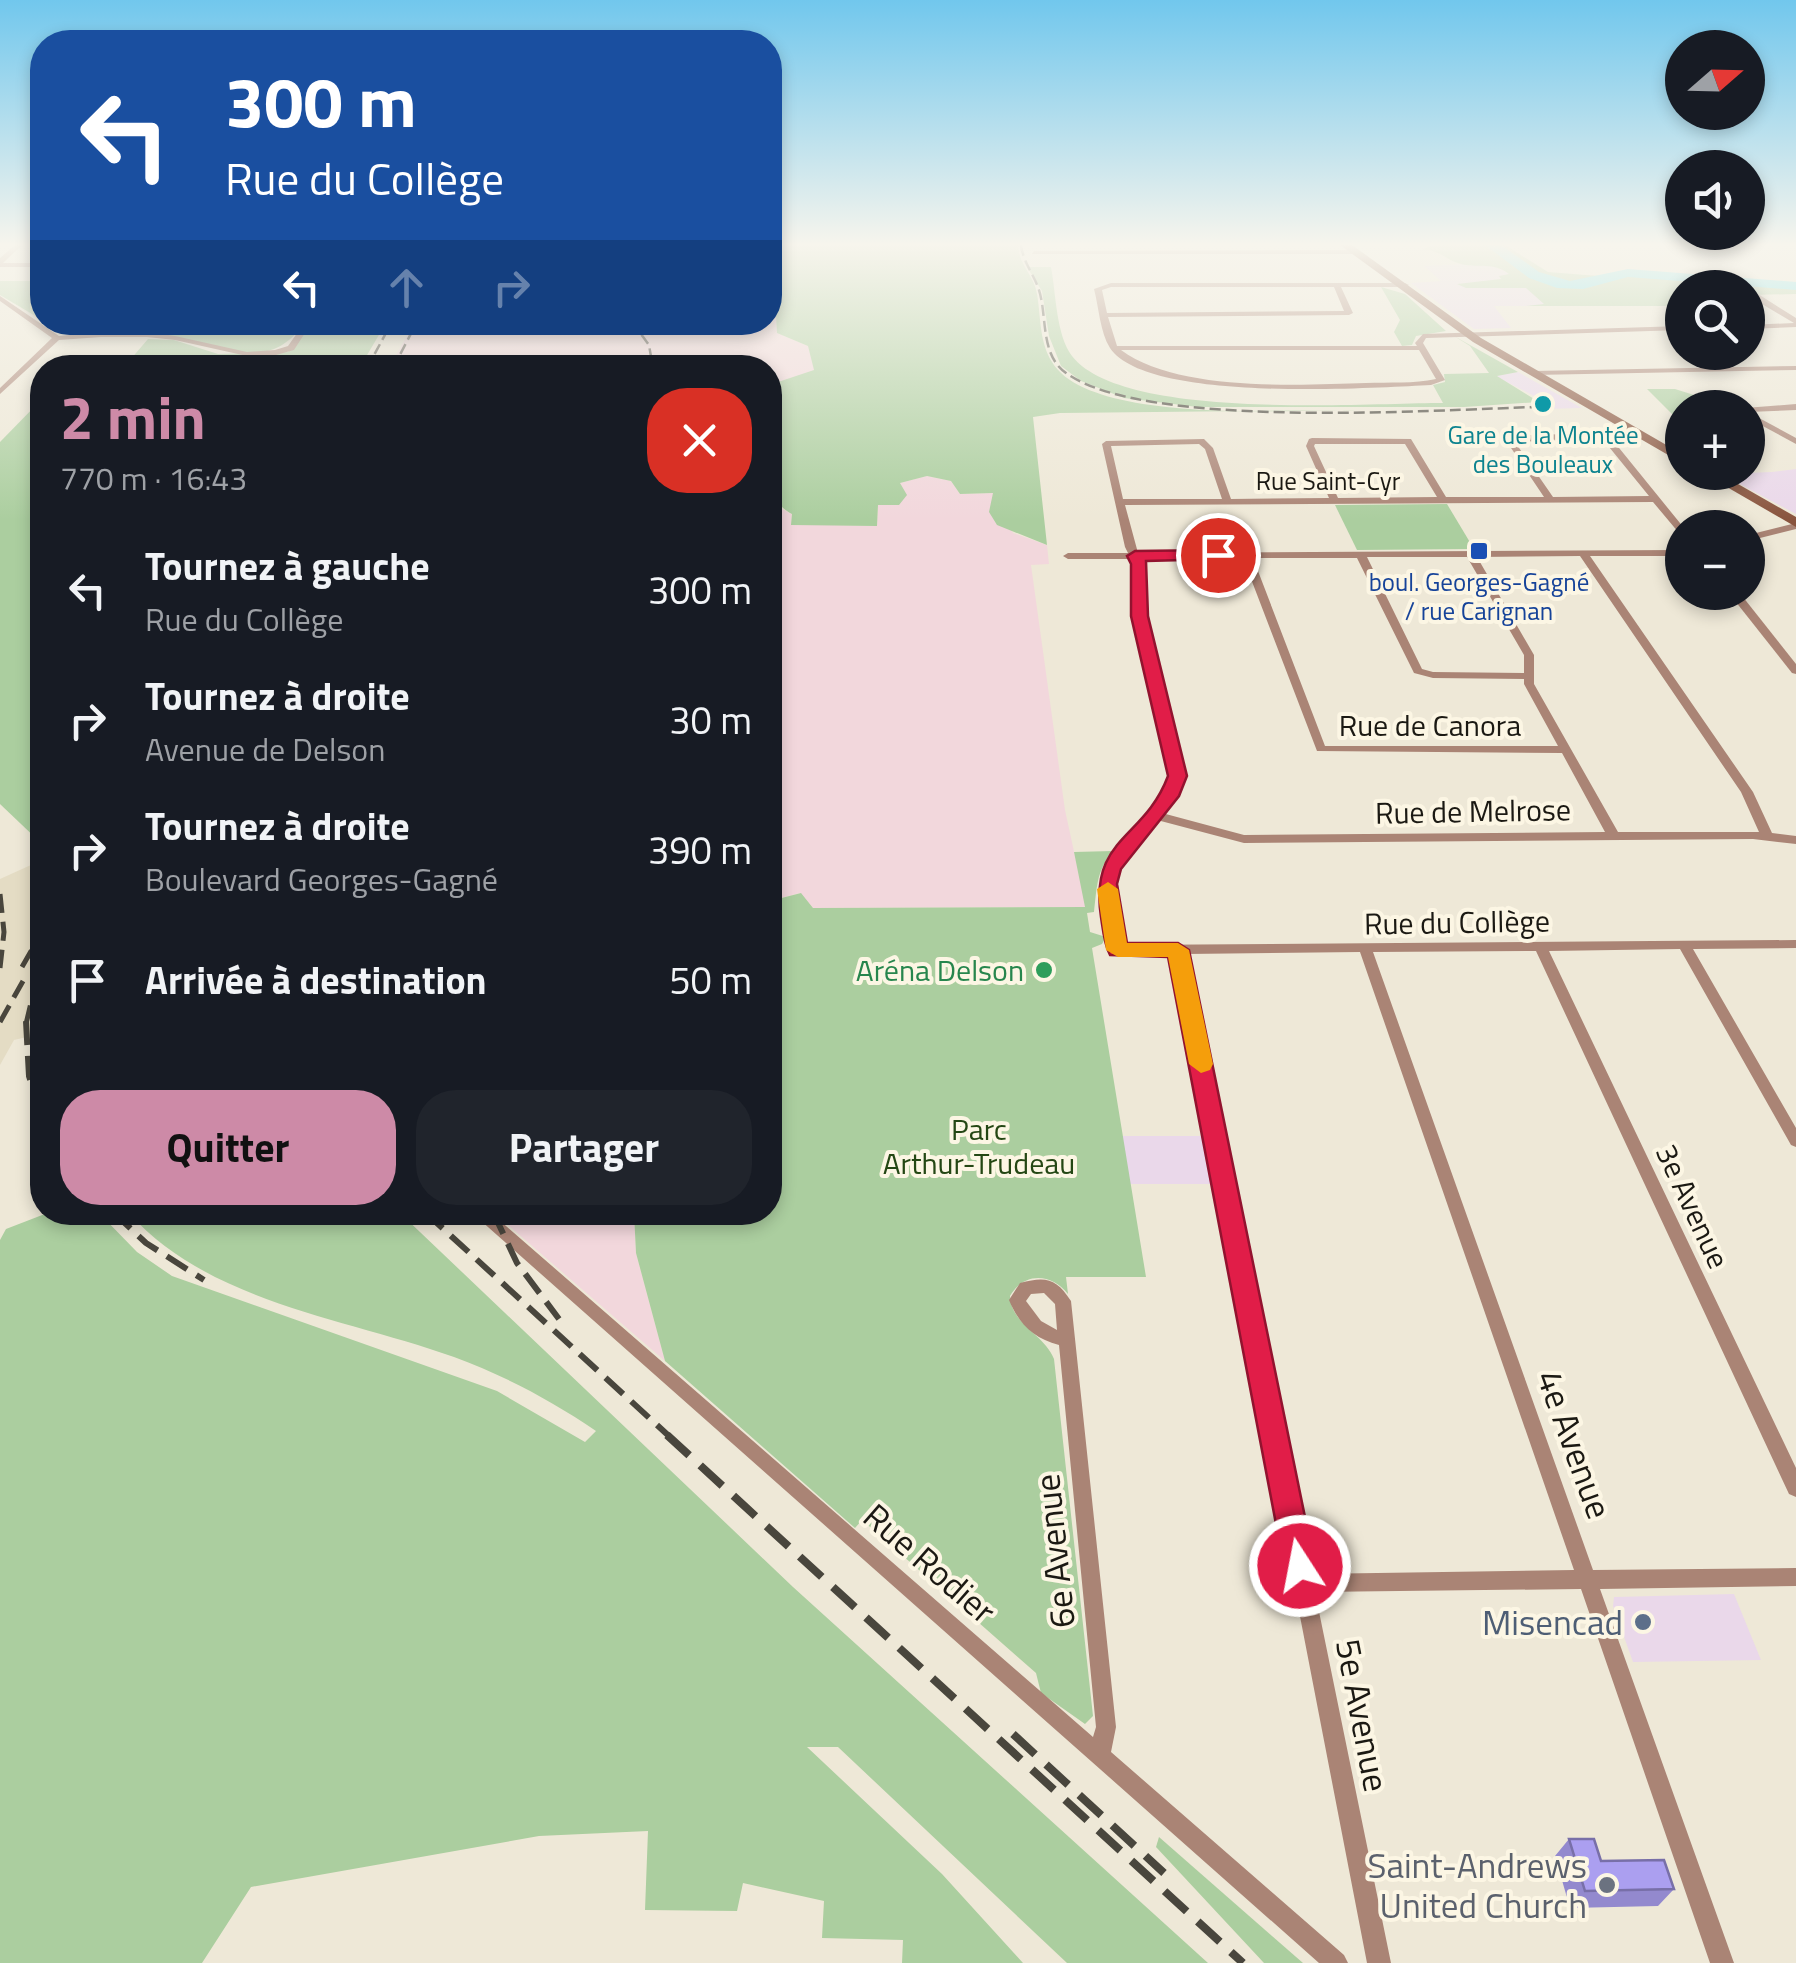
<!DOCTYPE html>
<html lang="fr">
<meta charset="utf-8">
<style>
body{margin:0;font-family:"Titillium Web",sans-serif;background:#20242c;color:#f1f3f6;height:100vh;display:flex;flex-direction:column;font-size:38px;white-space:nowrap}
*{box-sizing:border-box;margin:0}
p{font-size:32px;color:#9ea1a6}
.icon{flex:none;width:55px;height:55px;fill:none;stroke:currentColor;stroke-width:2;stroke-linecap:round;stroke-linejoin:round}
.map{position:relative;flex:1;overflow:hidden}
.sheet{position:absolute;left:30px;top:355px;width:752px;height:870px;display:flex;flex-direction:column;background:#171b24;border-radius:40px;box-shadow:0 5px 15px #0003}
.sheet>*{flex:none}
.guide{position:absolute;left:30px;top:30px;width:752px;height:305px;border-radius:40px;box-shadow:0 5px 15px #0003;background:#1a4fa0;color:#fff;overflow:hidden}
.needle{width:65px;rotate:70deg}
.tools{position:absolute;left:1665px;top:30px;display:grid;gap:20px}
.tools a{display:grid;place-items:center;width:100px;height:100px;border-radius:50%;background:#171b24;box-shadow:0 5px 15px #0003;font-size:50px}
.pin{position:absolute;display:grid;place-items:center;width:85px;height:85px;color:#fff;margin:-42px;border:5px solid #fff;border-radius:50%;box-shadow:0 2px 10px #0007}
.me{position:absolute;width:110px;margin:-55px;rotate:349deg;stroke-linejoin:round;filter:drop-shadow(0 0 8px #0008)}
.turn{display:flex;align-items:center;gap:35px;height:210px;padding:0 30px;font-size:45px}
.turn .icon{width:130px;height:130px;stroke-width:2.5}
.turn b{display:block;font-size:70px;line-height:85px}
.lanes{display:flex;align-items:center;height:95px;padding:0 30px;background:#0003;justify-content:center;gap:50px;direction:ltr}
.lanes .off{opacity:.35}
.round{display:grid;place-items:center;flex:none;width:105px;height:105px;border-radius:40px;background:#20242c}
.summary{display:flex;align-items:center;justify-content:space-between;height:170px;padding:0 30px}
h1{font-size:60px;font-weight:700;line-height:75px;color:#cd8aa7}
.primary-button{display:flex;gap:20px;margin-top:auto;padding:20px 30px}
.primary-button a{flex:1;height:115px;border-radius:40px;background:#cd8aa7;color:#111;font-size:40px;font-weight:700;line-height:115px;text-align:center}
.primary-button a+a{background:#20242c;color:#f1f3f6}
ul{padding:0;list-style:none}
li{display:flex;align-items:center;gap:30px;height:130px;padding:0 30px}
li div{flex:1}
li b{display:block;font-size:38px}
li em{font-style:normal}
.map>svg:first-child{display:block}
</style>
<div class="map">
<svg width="1796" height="1963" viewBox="0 0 1796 1963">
<rect width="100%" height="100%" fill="#eee8d7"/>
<g fill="#ead8ea">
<polygon points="1488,263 1510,274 1503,279 1460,284 1466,288 1526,288 1546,297 1545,306 1494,306 1511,328 1474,329 1411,283 1441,281 1424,266"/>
<polygon points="1518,372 1582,408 1544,409 1534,403 1538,398 1495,376"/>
<polygon points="1796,469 1796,514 1721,474 1772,472"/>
<polygon points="1121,1136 1206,1136 1216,1184 1130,1184"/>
<polygon points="1734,1594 1761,1660 1633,1662 1613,1606 1614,1597"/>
</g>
<g fill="#f2d7dc">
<polygon points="770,313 776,314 777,333 808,346 815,371 775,383 770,390 770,368 389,368 414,323 770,322"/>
<polygon points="927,476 951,481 960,494 993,493 1013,533 1047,545 1049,564 1031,565 1065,810 1086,907 813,908 800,893 770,901 770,491 782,509 792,514 791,524 877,526 878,505 900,483"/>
<polygon points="494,1213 634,1213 636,1253 665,1361"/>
</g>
<polygon fill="#e4dcc4" points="42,860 42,976 31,1036 14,1040 0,1065 0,879"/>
<g fill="#abce9f">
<path d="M770 245H1018C1019 266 1034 275 1037 294 1041 317 1039 341 1052 362 1089 424 1288 410 1355 410L1060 413 1033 417 1047 545 997 525 989 512 993 493 960 494 951 481 927 476 900 483 907 495 899 505H878L877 526 791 525 792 514C755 496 770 425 770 390L775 383 814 370 808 346 777 333 776 314 770 313Z"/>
<path d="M1436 245H1505L1548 272 1599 276 1585 284H1552L1556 286 1590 287 1623 275 1796 287V294L1748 295V288H1682V306H1526L1544 304 1526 288H1466L1457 284 1501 279 1499 276 1509 274C1492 261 1480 269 1461 264 1446 260 1442 251 1422 249Z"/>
<path d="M1027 267H1051C1056 293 1056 335 1072 356 1122 421 1363 403 1443 403L1433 385 1445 382 1444 374 1489 373 1470 346 1454 336 1518 372 1497 376 1539 402 1464 407H1198L1124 398 1081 381 1061 366 1049 336 1042 291Z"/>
<polygon points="0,281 35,281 42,286 42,320 0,295"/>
<polygon points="1381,287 1405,294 1446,331 1416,336 1412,345 1402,346 1394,332 1400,320"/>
<path d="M168 323H304C266 380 211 339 157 335Z"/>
<polygon points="314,323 386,323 360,367 74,368 84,358 130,360 148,339 174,340 218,354 288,352"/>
<polygon points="1647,389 1675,389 1732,407 1682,408 1682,424"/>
<polygon points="42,399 42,844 0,804 0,442"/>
<polygon points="1447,504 1474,549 1357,550 1335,505"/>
<path d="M1113 851C1096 871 1097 888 1094 912L1087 913 1090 932 1106 937 1102 944 1092 948 1146 1277H1066L1068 1294C1051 1273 1024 1272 1010 1296 1011 1324 1044 1334 1054 1359L1093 1716 1085 1724 1041 1693 1036 1673 877 1533 862 1520 855 1528 665 1361 636 1253 634 1213 770 1212V901L801 893 813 908 1085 907 1074 852Z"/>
<path d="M50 1212 99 1213 137 1252 172 1276 497 1391 585 1442 596 1431C551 1400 505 1376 454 1357 346 1318 209 1303 129 1213H400L793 1587 1208 1963H1067L838 1747H807L942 1874 1023 1963H902L903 1940 822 1938 824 1901 743 1883 737 1911 645 1910 648 1831 539 1836 251 1887 202 1963H0V1240L6 1229Z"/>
<polygon points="1159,1837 1303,1963 1264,1963 1156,1847"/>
</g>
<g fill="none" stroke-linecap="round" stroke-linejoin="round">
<polygon fill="#60e3f4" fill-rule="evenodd" points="1485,245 1501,245 1539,272 1570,281 1628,269 1796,282 1796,290 1628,277 1583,289 1557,288 1529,278"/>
<g fill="#aa8475" fill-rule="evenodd">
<polygon points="15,245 22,245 3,263 42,263 42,267 0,267 0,258"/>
<polygon points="1034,251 1356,250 1359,252 1356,254 1032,254"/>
<path d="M1111 283H1405L1409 285 1405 287H1341L1353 313 1349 315 1108 317 1117 346H1417L1415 343 1423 334 1682 326V330L1426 338 1423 343 1445 380 1431 385C1368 388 1147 403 1110 348 1100 332 1099 308 1094 289ZM1111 287H1334L1344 311 1107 313 1102 290ZM1121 350H1419L1436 379C1414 384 1389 382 1366 383 1297 385 1178 392 1121 350Z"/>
<polygon points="1752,294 1758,294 1796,318 1796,327 1748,329 1748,325 1794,323 1752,298"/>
<polygon points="0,296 59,336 101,332 147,332 175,336 247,352 275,350 288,346 305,322 312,322 294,350 276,355 247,356 175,340 147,337 101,337 59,340 0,394 0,388 52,338 0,301"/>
<polygon points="1796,366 1796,370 1533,375 1529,373 1533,371"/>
<polygon points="1796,404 1796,410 1748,412 1748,408 1745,408"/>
<polygon points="1748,412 1796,438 1796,444 1748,418"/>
<path d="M1592 433 1611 438 1684 528 1682 534 1679 533 1653 502 1125 505 1138 553 1682 550V556H1590L1753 792 1772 833 1796 836V844L1753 839 1244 843 1157 820 1114 876 1124 945 1796 940V948L1693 949 1796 1128V1147L1791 1145 1680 949 1549 951 1796 1468V1497L1789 1494 1536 951 1373 952 1593 1570 1796 1568V1586L1600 1589 1734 1963H1710L1581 1589 1315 1592 1391 1963H1367L1172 954H1118L1111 950 1102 876 1166 792 1172 768 1135 616 1134 563 1132 559H1068L1063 556 1068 553H1128L1125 547 1102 444 1106 441 1204 439 1213 448 1231 499 1329 498 1306 446 1309 439 1312 438 1411 439 1446 497H1544L1507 442 1509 436ZM1592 439 1605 442 1649 496 1553 497 1515 442ZM1199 444 1205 449 1222 499H1123L1111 446ZM1315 444H1405L1437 497 1338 498 1314 446ZM1580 556 1741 792 1759 832H1618L1534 684V655L1477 557ZM1367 557H1467L1524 655V673L1433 672 1422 669ZM1243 558 1317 751 1562 753 1605 832 1244 835 1162 813 1178 792 1184 768 1145 616 1144 563 1141 559ZM1253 558H1357L1414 673 1433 678 1524 679V684L1558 746H1325ZM1360 952 1574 1570 1311 1574 1186 954Z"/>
<polygon points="1796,523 1796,529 1748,541 1748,535"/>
<polygon points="1728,592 1739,592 1796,664 1796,674 1792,673"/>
<path d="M471 1212H490L1093 1737 1096 1727 1059 1345C1033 1338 1019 1324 1009 1300L1020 1283C1046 1276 1056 1278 1071 1301L1116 1727 1111 1752 1344 1955 1348 1963H1319ZM1044 1293 1055 1304 1057 1330 1041 1321 1026 1301 1031 1294Z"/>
</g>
<g fill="#89543e" fill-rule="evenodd">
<polygon points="1340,245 1352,245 1481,338 1682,454 1682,463 1473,342"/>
<polygon points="1701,472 1717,472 1796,517 1796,527"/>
</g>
<g stroke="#49463d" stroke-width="2.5" stroke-dasharray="11 5" stroke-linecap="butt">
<path d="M1021 245C1023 261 1032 272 1038 287 1048 314 1039 354 1066 373 1145 430 1432 410 1536 407"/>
<polyline points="632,322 649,345 653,368"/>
<polyline points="367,368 392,322"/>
<polyline points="393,368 417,322"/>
</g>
<g stroke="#49463d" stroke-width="5" stroke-dasharray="19 9" stroke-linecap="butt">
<polyline points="0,894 4,932 0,968"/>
<polyline points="22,967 42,932"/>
<polyline points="0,1022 27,974"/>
<polyline points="26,1024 42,956"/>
</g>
<g stroke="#49463d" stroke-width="6" stroke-dasharray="24 11" stroke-linecap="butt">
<polyline points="26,1021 29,1076 42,1117"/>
<polyline points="113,1212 146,1243 204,1280"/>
<polyline points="425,1212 670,1437"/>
<polyline points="493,1212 517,1263 559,1319"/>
</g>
<g stroke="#49463d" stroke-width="8" stroke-dasharray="30 15" stroke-linecap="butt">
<polyline points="667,1435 1243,1963"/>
<polyline points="1013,1734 1164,1873"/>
</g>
</g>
<polygon fill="#9389ce" points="1569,1839 1601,1861 1674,1889 1658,1906 1570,1908 1555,1856"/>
<polygon fill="#ab9ff0" stroke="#786fa8" stroke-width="2.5" points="1569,1839 1594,1839 1601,1861 1664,1860 1674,1889 1585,1891"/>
<linearGradient id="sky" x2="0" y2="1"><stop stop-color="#71c7ed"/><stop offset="0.47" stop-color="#f7f5ed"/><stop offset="1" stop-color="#f7f5ed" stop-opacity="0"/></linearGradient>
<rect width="1796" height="520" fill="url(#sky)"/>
<path fill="#e11d48" stroke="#92132f" stroke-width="2.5" d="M1218 550 1226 555 1223 559 1146 561 1148 616 1187 776 1179 796 1121 869 1117 884 1127 943H1178L1189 950 1315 1566 1311 1576 1300 1581 1288 1576 1284 1566 1168 957 1110 955C1104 944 1103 930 1101 917 1089 837 1144 840 1168 776L1131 616V564L1127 556 1135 551Z"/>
<polygon fill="#f59e0b" points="1108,882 1118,889 1127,943 1178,943 1189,950 1213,1064 1210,1070 1201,1073 1189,1064 1168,957 1118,957 1106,950 1097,889"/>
<circle fill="#0f9aa8" stroke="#fcf6e4" stroke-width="4" cx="1543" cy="404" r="10"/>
<rect fill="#1a4fb4" stroke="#fcf6e4" stroke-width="4" x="1469" y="541" width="20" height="20" rx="5"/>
<circle fill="#2e9e5b" stroke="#fcf6e4" stroke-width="4" cx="1044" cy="970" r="10"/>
<circle fill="#5c6f8a" stroke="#fcf6e4" stroke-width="4" cx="1643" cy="1622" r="10"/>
<circle fill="#6b7280" stroke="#fcf6e4" stroke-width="4" cx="1607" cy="1885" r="10"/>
<g text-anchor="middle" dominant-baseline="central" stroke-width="8" stroke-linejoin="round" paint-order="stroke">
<g font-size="25" fill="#0d838f" stroke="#fcf6e4">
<text x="1543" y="435">Gare de la Montée<tspan x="1543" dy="29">des Bouleaux</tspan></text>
</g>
<g font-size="25" fill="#1b1913" stroke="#fcf6e4">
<text x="1328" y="481">Rue Saint-Cyr</text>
</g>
<g font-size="25" fill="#164399" stroke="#fcf6e4">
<text x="1479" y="582">boul. Georges-Gagné<tspan x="1479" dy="29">/ rue Carignan</tspan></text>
</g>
<g font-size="30" fill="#1b1913" stroke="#fcf6e4">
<text x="1430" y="725">Rue de Canora</text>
<text transform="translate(1473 811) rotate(-1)">Rue de Melrose</text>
<text transform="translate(1457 922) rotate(-1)">Rue du Collège</text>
<text transform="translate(1693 1206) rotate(65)">3e Avenue</text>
</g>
<g font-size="30" fill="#27864d" stroke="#fcf6e4" text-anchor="end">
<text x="1024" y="970">Aréna Delson</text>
</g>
<g font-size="30" fill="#244714" stroke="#fcf6e4">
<text x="979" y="1129">Parc<tspan x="979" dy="34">Arthur-Trudeau</tspan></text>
</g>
<g font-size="35" fill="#1b1913" stroke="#fcf6e4">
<text transform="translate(1575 1444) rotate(70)">4e Avenue</text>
<text transform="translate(1054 1551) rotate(-96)">6e Avenue</text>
<text transform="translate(930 1563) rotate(41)">Rue Rodier</text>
<text transform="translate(1363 1715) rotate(79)">5e Avenue</text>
</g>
<g font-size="35" fill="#4e5e75" stroke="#fcf6e4" text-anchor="end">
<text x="1623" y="1622">Misencad</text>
</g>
<g font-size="35" fill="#5b616d" stroke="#fcf6e4" text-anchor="end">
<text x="1587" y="1865">Saint-Andrews<tspan x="1587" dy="40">United Church</tspan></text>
</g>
</g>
</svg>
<div class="tools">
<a><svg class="needle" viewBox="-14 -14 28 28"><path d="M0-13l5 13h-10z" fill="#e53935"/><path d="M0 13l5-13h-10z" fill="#9ea1a6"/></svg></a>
<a><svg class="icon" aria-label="sound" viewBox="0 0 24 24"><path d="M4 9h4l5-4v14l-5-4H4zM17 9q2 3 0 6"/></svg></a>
<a><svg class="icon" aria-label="search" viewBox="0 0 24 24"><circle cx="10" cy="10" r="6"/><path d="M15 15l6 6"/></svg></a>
<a>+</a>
<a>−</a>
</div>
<div class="pin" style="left:1218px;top:555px;background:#d93025"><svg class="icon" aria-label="arrive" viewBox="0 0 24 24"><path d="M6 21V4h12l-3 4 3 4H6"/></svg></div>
<svg class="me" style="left:1300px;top:1566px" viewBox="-20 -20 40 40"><circle r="17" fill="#e11d48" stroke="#fff" stroke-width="3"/><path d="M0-11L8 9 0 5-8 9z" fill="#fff"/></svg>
<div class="guide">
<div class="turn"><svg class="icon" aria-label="left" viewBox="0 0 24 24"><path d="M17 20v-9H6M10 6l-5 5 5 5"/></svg><div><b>300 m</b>Rue du Collège</div></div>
<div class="lanes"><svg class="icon" aria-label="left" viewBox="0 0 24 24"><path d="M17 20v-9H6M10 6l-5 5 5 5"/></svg><svg class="icon off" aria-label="ahead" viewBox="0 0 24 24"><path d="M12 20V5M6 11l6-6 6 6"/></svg><svg class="icon off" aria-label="right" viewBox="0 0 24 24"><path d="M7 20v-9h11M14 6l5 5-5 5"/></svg></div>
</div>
<section class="sheet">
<div class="summary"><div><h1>2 min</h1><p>770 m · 16:43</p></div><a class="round" style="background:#d93025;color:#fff"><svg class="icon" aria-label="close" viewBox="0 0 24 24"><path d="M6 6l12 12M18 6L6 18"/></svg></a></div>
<ul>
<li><svg class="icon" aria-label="left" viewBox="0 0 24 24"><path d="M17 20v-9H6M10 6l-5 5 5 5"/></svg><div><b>Tournez à gauche</b><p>Rue du Collège</p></div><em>300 m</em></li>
<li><svg class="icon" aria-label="right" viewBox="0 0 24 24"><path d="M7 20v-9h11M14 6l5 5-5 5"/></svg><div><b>Tournez à droite</b><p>Avenue de Delson</p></div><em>30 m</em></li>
<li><svg class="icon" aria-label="right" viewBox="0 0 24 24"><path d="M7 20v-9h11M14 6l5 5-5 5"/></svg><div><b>Tournez à droite</b><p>Boulevard Georges-Gagné</p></div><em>390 m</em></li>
<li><svg class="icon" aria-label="arrive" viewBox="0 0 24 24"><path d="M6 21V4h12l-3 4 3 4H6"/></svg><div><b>Arrivée à destination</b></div><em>50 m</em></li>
</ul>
<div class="primary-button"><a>Quitter</a><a>Partager</a></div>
</section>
</div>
